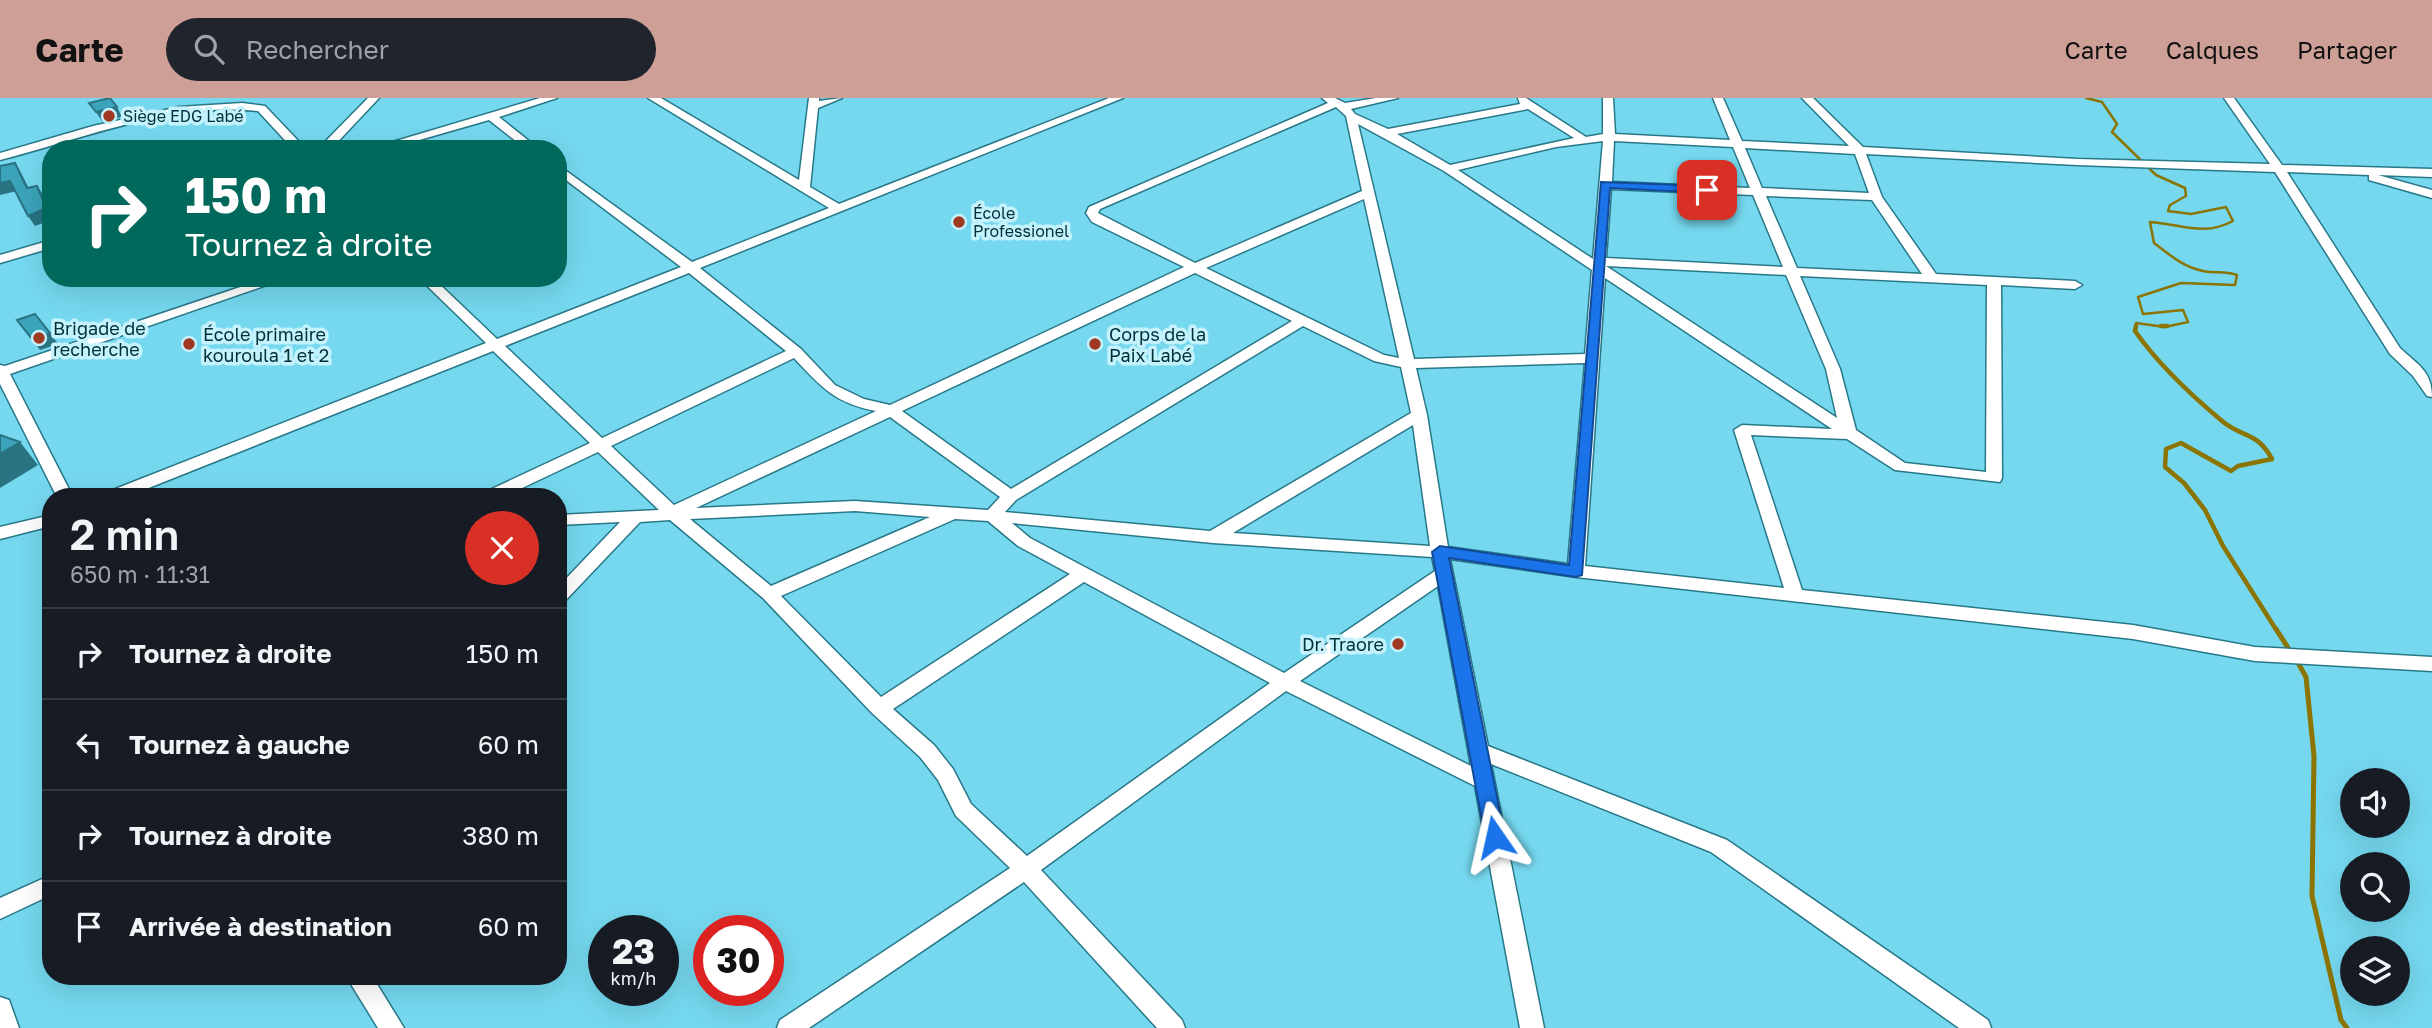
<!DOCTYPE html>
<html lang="fr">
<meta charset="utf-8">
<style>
body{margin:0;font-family:"Golos Text",sans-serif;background:#20242c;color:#f1f3f6;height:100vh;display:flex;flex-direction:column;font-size:26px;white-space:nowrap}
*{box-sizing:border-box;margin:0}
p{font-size:23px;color:#9ea1a6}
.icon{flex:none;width:38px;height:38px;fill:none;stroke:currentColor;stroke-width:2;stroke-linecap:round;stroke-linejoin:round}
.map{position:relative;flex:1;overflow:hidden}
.sheet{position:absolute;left:42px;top:390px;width:525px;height:497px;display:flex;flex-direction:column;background:#171b24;border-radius:28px;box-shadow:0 7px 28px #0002}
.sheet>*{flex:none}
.banner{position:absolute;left:42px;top:42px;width:525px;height:147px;border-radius:28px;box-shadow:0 7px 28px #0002;background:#00695c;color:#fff;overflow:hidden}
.tools{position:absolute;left:2340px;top:670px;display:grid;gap:14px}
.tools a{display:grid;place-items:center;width:70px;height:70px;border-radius:50%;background:#171b24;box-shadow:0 7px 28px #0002;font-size:35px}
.speed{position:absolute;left:588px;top:817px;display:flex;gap:14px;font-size:35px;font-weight:700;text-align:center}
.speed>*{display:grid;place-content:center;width:91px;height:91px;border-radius:50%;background:#171b24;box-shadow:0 7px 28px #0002;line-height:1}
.speed small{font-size:18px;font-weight:400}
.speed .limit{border:10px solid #d22;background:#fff;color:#111}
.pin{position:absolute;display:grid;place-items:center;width:60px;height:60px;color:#fff;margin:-30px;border-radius:14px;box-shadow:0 4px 10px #0006}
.me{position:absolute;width:77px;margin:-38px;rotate:349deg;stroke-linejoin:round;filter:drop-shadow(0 0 5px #0008)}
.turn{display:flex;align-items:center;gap:24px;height:147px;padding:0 28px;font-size:32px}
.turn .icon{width:91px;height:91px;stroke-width:2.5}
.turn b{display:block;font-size:49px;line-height:60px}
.round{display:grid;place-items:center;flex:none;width:74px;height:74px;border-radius:37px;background:#20242c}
.head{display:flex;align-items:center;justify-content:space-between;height:119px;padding:0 28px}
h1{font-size:42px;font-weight:600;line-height:52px}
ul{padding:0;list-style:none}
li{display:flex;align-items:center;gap:21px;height:91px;padding:0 28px;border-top:2px solid #363941}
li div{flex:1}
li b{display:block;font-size:26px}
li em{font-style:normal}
header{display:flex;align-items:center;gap:42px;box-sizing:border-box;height:98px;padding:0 35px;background:#cd9f96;color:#111}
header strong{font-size:33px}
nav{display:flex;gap:38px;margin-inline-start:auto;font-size:24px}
.search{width:490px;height:63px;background:#20242c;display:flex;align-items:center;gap:18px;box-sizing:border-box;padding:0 24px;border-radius:38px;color:#9ea1a6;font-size:26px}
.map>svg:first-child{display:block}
</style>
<header>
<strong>Carte</strong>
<div class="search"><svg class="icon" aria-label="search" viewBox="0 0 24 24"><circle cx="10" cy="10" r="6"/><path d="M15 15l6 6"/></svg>Rechercher</div>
<nav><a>Carte</a><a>Calques</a><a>Partager</a></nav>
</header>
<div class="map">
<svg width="2432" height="930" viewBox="0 0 2432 930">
<rect width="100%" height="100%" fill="#75d8ef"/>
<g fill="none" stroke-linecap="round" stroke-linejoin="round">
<path stroke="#8c7403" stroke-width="2.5" d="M2086 0 2102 4 2117 26 2112 34 2156 77 2185 90 2186 98 2170 107 2168 113 2191 116 2226 109 2233 123C2203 139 2181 126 2150 124L2154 145C2170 157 2183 169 2203 173 2216 176 2222 172 2237 177L2235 187 2181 185 2138 199 2143 216 2183 212 2188 224 2165 229 2136 225 2135 230"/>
<g stroke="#8c7403" stroke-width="4.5">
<path d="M2136 228 2135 233C2158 266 2191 297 2222 323 2242 340 2257 333 2272 361L2238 368 2231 373 2181 345 2166 351 2165 369 2184 385 2205 412 2223 448 2277 533"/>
<polyline points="2161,228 2167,228"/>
</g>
<g stroke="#8c7403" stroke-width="5">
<polyline points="2276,531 2292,556"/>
<polyline points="2297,563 2306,579 2314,658 2312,798 2341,922 2347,930"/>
</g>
<defs>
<g id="minor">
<polygon points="368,0 379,0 331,51 318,51"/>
<polygon points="540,0 557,0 499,19 539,51 526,51 489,22 388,51 369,51"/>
<path d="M648 0H661L799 82 809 0H819V3L842 0 818 10 810 89 839 106 1109 0H1123L700 170 801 251 835 287 864 301 890 307 1184 169 1092 124 1086 115 1089 109 1328 5 1322 0H1335L1345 5 1376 0H1398L1351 11 1355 16 1388 31 1520 6 1518 0H1526L1586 39 1603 36V0H1613L1615 36 1730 42 1713 0H1723L1742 43 1849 48 1802 0H1813L1863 49 2077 61 2270 66 2224 0H2234L2282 67 2432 71V79L2378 77 2432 92V100L2369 82V77L2287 74 2400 250C2418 267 2432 273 2432 299L2427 298 2413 278 2390 256 2275 74 2077 67 1866 56 1882 99 1936 176 2075 183 2082 187 2075 191 2001 187 2002 380 2000 384 1895 372 1847 341 1751 337 1802 492 2133 527 2255 549 2432 559V573L2255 563 2133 541 1576 479 1450 461 1488 648 1727 742 1988 922 1991 930H1959L1711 754 1491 666 1544 930H1520L1475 688 1286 593 1041 772 1182 922 1185 930H1157L1024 784 809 930H777L780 922 1010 770 956 718 938 682 920 659 872 615 763 500 670 422 640 424 564 504 558 506V489L620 424 558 427V417L659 412 598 354 503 399H481L483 395 590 345 493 253 126 399H103L105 395 486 245 419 180H433L497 241 681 169 558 76V67L692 164 829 110ZM1336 9 1346 18 1362 93 1195 165 1098 115 1100 111ZM1528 11 1574 40 1450 67 1397 36ZM1358 26 1444 73 1592 172 1585 256 1414 261ZM1603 43 1593 161 1458 72 1556 49ZM1614 43 1733 49 1750 90 1612 84ZM1745 50 1855 56 1869 95 1762 90ZM1611 91 1753 97 1783 169 1606 160ZM1766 98 1872 102 1922 176 1797 170ZM1364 101 1399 260 1384 257 1206 170ZM1606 168 1786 177 1826 271 1837 320ZM689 175 786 253 602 340 505 248ZM1195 175 1292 223 1011 391 902 313ZM1800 178 1987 187 1986 374 1905 365 1856 332 1840 271ZM1605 180 1832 331 1742 327 1734 332 1784 490 1585 468ZM1303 228 1374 263 1401 269 1411 315 1210 433 1005 414 1016 402ZM794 260C822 290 835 305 876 313L674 407 611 348ZM1585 265 1568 466 1448 449 1427 317 1416 270ZM890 319 1000 399 988 412 855 403 696 410ZM1413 327 1430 448 1233 435ZM855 413 930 419 771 488 690 421ZM955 421 988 423 1018 448 1070 476 881 599 781 498ZM1012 425 1213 445 1432 459 1435 473 1284 575 1030 440ZM1084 484 1270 585 1027 758 971 706 953 671 934 647 893 611ZM1438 488 1471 668 1300 583Z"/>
<path d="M242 5 265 8 306 51H293L258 13C169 4 84 41 0 62V55L93 28 179 9Z"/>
<polygon points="51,142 51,150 0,165 0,157"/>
<polygon points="267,180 287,180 10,276 73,399 57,399 0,286 0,267 5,268"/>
<polygon points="51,417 51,428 0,441 0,429"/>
<polygon points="51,777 51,797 0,821 0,800"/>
<polygon points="346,878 372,878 404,930 378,930"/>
<polygon points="0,899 9,902 19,930 0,930"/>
</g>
</defs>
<use href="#minor" stroke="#287888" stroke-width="3"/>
<use href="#minor" fill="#fff" fill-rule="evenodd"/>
</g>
<g fill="#297382">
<polygon points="117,9 122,19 102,23 96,14"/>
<polygon points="15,65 21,75 34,101 27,90"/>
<polygon points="10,83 17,93 0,97 0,85"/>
<polygon points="37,88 44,98 51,115 51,122 35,128 28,118"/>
<polygon points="50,235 58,246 40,252 32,241"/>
<polygon points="20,344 38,367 0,390 0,356"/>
</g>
<g fill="#3ba4ba" stroke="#297382" stroke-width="2">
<polygon points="110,0 117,9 96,14 89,5"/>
<polygon points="15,65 27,90 37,88 46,110 28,118 10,83 0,85 0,68"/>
<polygon points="35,216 50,235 32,241 17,222"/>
<polygon points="0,337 20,344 0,356"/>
</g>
<polygon fill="#1a73e8" stroke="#114b97" stroke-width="2" points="1601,84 1707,88 1713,92 1707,95 1610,90 1582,477 1576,479 1449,460 1505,739 1502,745 1495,747 1488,745 1485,739 1432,454 1440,448 1569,467"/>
<g fill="#a13821" stroke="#c4f2fd" stroke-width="2.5">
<circle cx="109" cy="18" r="7"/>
<circle cx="959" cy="124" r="7"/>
<circle cx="39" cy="240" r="7"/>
<circle cx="189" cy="246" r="7"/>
<circle cx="1095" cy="246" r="7"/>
<circle cx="1398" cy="546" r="7"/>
</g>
<g text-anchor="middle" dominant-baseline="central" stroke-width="7" stroke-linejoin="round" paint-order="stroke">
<g font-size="16" fill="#013039" stroke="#c4f2fd" text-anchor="start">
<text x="123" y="18">Siège EDG Labé</text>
<text x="973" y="115">École<tspan x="973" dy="18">Professionel</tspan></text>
</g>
<g font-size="18" fill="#013039" stroke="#c4f2fd" text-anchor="start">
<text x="53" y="230">Brigade de<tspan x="53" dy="21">recherche</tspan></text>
<text x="203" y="236">École primaire<tspan x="203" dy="21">kouroula 1 et 2</tspan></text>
<text x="1109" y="236">Corps de la<tspan x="1109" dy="21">Paix Labé</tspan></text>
<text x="1384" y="546" text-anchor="end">Dr. Traore</text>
</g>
</g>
</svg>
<div class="tools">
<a><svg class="icon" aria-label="sound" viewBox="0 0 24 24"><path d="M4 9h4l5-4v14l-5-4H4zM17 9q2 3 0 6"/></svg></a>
<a><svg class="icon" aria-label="search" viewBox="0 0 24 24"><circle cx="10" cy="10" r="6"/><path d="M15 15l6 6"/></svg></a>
<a><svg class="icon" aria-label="layers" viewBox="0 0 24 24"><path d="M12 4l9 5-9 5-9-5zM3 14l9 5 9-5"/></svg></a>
</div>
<div class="speed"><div>23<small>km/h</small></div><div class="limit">30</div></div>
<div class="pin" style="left:1707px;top:92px;background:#d93025"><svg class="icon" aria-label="arrive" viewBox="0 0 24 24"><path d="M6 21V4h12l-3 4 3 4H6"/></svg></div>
<svg class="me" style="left:1495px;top:739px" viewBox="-20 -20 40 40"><path d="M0-17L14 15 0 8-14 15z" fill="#1a73e8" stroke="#fff" stroke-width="4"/></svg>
<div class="banner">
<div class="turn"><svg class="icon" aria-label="right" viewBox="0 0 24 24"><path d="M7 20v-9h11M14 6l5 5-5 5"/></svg><div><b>150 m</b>Tournez à droite</div></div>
</div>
<section class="sheet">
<div class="head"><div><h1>2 min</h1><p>650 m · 11:31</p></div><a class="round" style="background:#d93025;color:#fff"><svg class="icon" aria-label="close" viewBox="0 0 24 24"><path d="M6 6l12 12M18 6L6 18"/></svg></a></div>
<ul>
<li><svg class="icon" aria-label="right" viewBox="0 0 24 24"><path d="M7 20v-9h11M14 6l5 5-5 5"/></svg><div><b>Tournez à droite</b></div><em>150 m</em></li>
<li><svg class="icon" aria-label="left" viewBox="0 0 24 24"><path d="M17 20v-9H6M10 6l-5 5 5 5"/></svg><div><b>Tournez à gauche</b></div><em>60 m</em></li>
<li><svg class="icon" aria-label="right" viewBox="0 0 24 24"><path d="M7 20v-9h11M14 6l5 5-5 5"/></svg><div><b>Tournez à droite</b></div><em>380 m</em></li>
<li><svg class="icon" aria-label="arrive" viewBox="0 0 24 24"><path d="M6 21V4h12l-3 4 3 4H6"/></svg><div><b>Arrivée à destination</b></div><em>60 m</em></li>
</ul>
</section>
</div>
